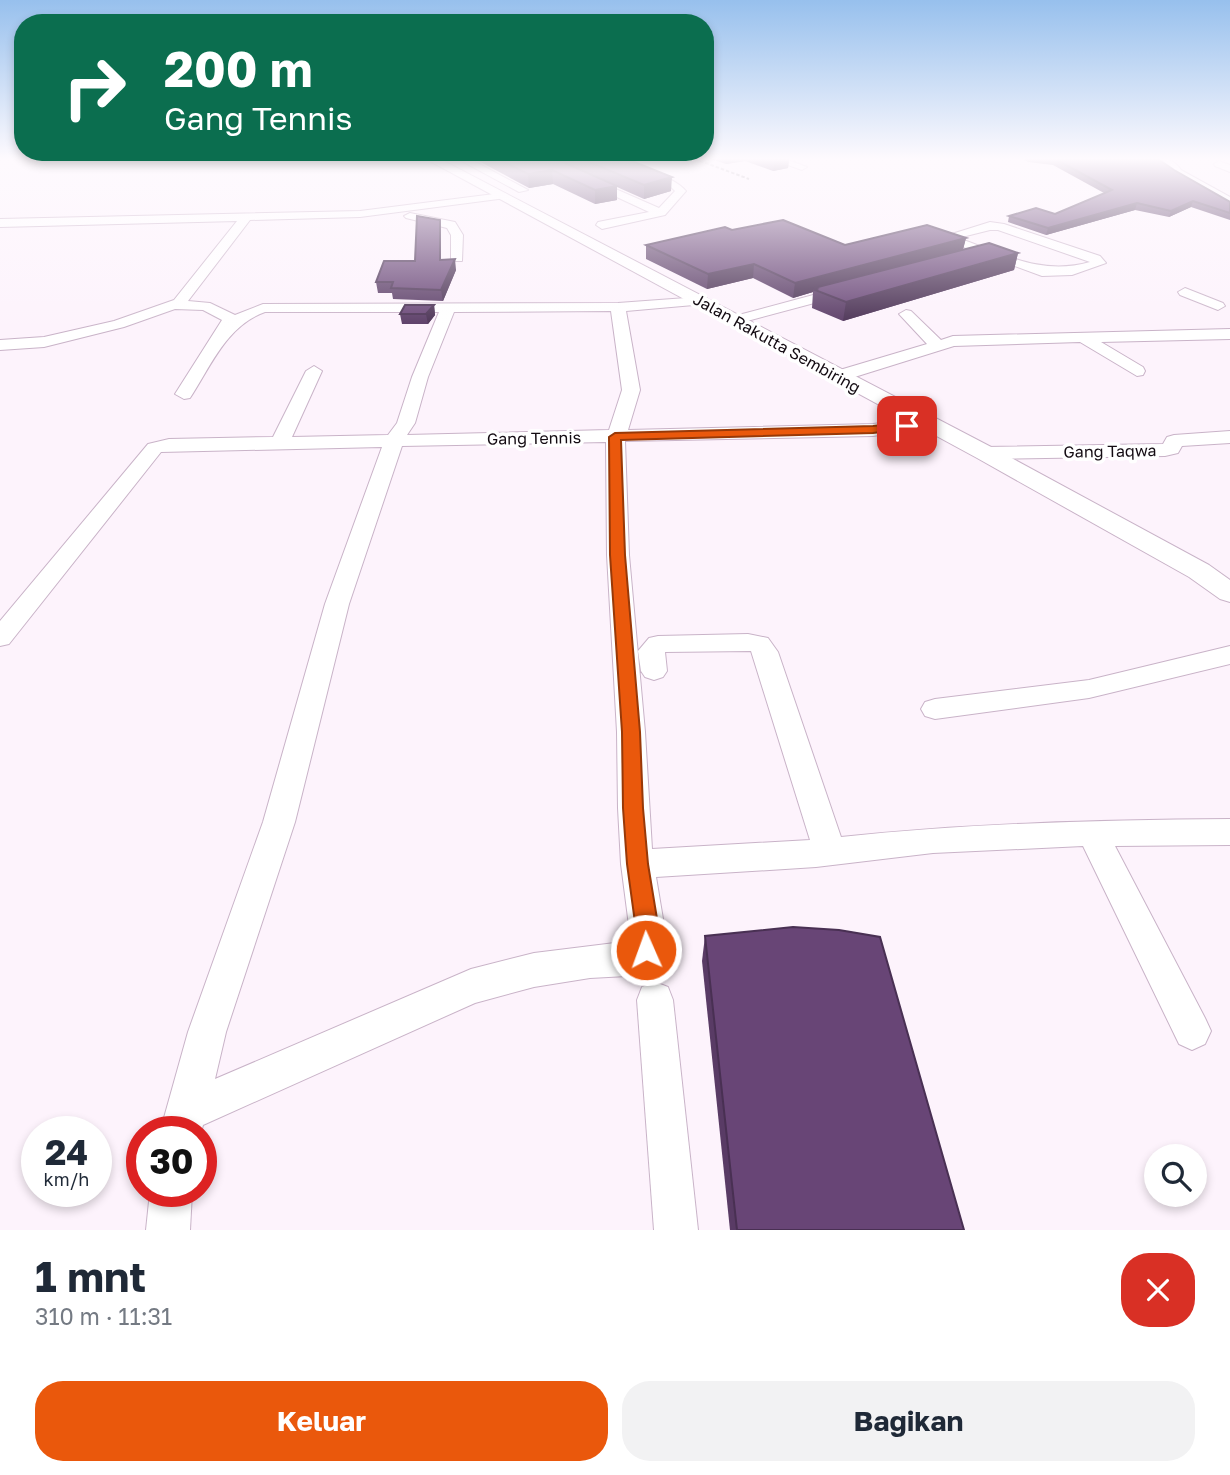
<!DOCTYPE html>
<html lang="id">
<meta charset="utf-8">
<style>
body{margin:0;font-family:"Golos Text",sans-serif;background:#f2f2f3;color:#1f2937;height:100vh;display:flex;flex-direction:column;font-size:26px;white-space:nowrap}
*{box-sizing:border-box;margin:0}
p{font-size:23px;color:#747a83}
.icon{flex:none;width:38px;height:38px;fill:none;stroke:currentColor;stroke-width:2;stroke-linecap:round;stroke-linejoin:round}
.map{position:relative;height:1230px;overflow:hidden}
.details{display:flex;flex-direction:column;background:#fff;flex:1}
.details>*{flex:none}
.hud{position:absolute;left:14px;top:14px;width:700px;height:147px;border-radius:28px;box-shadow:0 4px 10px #0003;background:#0b6e4f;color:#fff;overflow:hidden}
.fabs{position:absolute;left:1144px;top:1144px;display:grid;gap:14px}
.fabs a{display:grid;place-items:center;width:63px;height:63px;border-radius:50%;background:#fff;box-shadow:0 4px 10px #0003;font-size:35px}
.speed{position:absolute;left:21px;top:1116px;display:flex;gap:14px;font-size:35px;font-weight:700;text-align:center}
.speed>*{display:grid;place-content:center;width:91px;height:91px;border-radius:50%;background:#fff;box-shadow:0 4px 10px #0003;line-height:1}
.speed small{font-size:18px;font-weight:400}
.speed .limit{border:10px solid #d22;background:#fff;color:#111}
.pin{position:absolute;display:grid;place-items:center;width:60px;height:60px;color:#fff;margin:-30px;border-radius:14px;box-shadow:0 4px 10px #0006}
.me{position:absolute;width:77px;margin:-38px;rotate:358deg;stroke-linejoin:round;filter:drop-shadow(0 0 5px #0008)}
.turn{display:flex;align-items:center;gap:24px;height:147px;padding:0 35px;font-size:32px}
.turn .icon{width:91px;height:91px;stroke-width:2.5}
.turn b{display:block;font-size:49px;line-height:60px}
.round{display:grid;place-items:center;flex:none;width:74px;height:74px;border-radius:28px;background:#f2f2f3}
.head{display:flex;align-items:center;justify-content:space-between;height:119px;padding:0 35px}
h1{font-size:42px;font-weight:700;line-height:52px}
.action{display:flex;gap:14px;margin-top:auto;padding:14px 35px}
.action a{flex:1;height:80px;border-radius:28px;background:#ea580c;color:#fff;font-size:28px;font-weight:700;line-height:80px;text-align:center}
.action a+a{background:#f2f2f3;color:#1f2937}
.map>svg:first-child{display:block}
</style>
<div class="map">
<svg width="1230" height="1230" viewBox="0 0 1230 1230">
<rect width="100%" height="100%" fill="#fdf3fc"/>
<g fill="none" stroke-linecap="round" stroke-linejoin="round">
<defs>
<g id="minor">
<polygon points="458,159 470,159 528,190 519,192"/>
<path d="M535 159H547L659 208 675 191 671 187 604 159C624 159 674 176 686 191L665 215 602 229 596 225 598 222 649 212Z"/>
<polygon points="771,159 785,159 807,167 802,170"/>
<path d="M1155 159C1166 158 1175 160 1181 170L1230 197V205L1173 174Z"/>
<polygon points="1219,161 1230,165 1230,172 1215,166 1214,164"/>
<path d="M502 193 506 194V198L360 217 250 220 188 301 210 303 235 315 263 304 618 303 700 297 707 301 705 304 626 311 640 390 628 430 873 424 925 418 931 419 934 423 931 427 873 436 625 441 629 555 645 732 652 849 810 840 751 651 665 652 667 671 663 677 654 680 645 677 641 671 638 651 649 638 658 636 748 634 768 638 778 652 841 837C971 823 1100 820 1230 819V845L1115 846 1205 1018 1211 1031 1205 1044 1192 1050 1179 1044 1083 846 933 853 816 867 656 877 666 937 658 962 652 968 627 976 590 978 534 987 475 1003 203 1125 201 1133 160 1132 188 1032 263 822 325 604 382 447 161 452 9 644 0 646V621L148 444 169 439 273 437 306 371 314 366 322 371 292 437 388 435 397 423 412 377 439 312H265C226 326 211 366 190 398L184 399 175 394 222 320 203 310 175 309 124 327 44 347 0 350V340L44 337 114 321 174 300 237 221 0 227V219L360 211ZM611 311 622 390 609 430 407 435 415 423 428 377 454 312ZM606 442 607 555 617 732 618 808 621 864 631 941 534 953 471 969 215 1079 226 1032 295 822 349 604 402 446Z"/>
<polygon points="410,213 455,222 463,235 462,261 452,261 451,258 451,235 447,228 406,218 404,216"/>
<path d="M990 222 1004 224 1100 256 1106 263 1072 275 1042 276 939 238ZM990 230H998L1090 262C1041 276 1004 254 958 238Z"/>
<polygon points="843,287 848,288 848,294 736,324 729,320 731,317"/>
<polygon points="1185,288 1223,303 1225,306 1218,310 1180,295 1178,292"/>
<polygon points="906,310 911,311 941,340 953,336 1230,329 1230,339 1101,342 1143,367 1145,371 1143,375 1137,376 1080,342 954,346 845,380 833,380 831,376 833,372 927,344 899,314"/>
<polygon points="1230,431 1230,443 1182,446 1178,453 1165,456 985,459 975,453 985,447 1163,444 1167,437 1174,435"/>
<polygon points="1230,646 1230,664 1089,698 935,719 925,716 921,709 925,702 935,699 1089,680"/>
<polygon points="655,982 668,987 673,1000 698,1230 654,1230 637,1000 642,987"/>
<polygon points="150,1192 192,1192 190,1230 146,1230"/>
</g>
<polygon id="major" points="426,159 440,159 993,448 1209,565 1230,580 1230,602 1220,599 1189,577 977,458"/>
</defs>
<use href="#minor" stroke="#c9b3c8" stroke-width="2"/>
<use href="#major" stroke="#c9b3c8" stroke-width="2"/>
<polyline stroke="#958b94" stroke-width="2" stroke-dasharray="3.5 2" stroke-linecap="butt" points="695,159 749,179"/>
<use href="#minor" fill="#fff" fill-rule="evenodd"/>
<use href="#major" fill="#fff" fill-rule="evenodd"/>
</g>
<g fill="#593b65">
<polygon points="475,159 627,159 671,191 644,199 617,187 617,200 595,204 553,184 529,188"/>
<polygon points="711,159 789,159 788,168 773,171 745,161 726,164"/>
<polygon points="1023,159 1158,159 1174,170 1230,202 1230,220 1191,207 1169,217 1135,210 1046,235 1008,222 1009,216 1055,214 1104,193 1053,165 1028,162"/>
<polygon points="441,229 441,260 456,270 443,301 393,299 392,293 378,293 376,282 415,261"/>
<polygon points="732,230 845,245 966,238 963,250 1018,253 1014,270 843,321 812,308 813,292 793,298 753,278 707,289 646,259 646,245"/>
<polygon points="434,305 435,315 428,324 402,324 400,314"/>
<polygon points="705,936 964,1230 730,1230 702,961"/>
</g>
<g fill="#493053">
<polygon points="726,159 746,159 745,161 726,164"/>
<polygon points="775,159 789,159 788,168 773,171"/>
<polygon points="552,170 553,184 529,188 528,174"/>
<polygon points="672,177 671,191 644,199 644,185"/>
<polygon points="617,186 617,200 595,204 595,190"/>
<polygon points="1193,201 1191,207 1169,217 1171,211"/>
<polygon points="1137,203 1135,210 1046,235 1048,228"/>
<polygon points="440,220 441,229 441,270 440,260"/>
<polygon points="966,238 962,252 817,289 814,288 813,292 793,298 795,283"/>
<polygon points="1018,253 1014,270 843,321 846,302"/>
<polygon points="455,259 456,270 443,301 441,290"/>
<polygon points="754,264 753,278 707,289 708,274"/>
<polygon points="434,305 435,315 428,324 426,314"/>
</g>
<g fill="#684576" stroke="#493053" stroke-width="2">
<polygon points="498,159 556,159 617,186 595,190 552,170 528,174"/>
<polygon points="582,159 627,159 672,177 644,185"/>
<polygon points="1055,159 1158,159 1174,170 1230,202 1230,213 1193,201 1171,211 1137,203 1048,228 1009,216 1036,208 1055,214 1112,190"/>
<polygon points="417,216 440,220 440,260 455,259 441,290 391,288 393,282 376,282 384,261 415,261"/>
<polygon points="783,220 845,245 927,225 966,238 795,283 754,264 708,274 646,245 725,227 732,230"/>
<polygon points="989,243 1018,253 846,302 815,290 817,289 814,288"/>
<polygon points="405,305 434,305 426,314 400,314"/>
<polygon points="793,927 839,930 880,937 964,1230 737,1230 705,936"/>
</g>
<linearGradient id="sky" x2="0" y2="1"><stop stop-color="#97c0ed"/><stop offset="0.48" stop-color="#fefafe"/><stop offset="1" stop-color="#fefafe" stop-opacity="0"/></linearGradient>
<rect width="1230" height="331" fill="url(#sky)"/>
<polygon fill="#ea580c" stroke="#983908" stroke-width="2" points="907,422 913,426 912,428 873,433 621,440 625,555 640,732 643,808 648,864 660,937 654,957 646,960 638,957 635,950 637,937 627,864 623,808 622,732 610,555 609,437 615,433 873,426"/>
<g text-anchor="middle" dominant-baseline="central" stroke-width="7" stroke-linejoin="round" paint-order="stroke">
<g font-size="16" fill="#130b12" stroke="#fff">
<text transform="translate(777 343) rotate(29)">Jalan Rakutta Sembiring</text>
<text transform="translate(534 438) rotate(-1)">Gang Tennis</text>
<text transform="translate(1110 451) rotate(-1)">Gang Taqwa</text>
</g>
</g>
</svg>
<div class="fabs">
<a><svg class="icon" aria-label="search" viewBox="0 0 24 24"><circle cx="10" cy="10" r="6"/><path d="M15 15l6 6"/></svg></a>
</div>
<div class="speed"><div>24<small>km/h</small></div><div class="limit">30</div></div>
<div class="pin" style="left:907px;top:426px;background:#d93025"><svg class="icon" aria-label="arrive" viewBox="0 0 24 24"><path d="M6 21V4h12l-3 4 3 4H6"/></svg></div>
<svg class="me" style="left:646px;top:950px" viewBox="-20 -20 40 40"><circle r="17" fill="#ea580c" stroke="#fff" stroke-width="3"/><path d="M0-11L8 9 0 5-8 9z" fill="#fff"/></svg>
<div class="hud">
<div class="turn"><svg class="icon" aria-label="right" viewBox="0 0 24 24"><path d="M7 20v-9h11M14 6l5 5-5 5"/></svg><div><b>200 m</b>Gang Tennis</div></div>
</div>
</div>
<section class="details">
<div class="head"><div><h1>1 mnt</h1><p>310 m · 11:31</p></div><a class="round" style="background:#d93025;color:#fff"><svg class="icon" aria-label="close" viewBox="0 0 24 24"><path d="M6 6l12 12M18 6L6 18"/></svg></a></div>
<div class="action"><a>Keluar</a><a>Bagikan</a></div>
</section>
